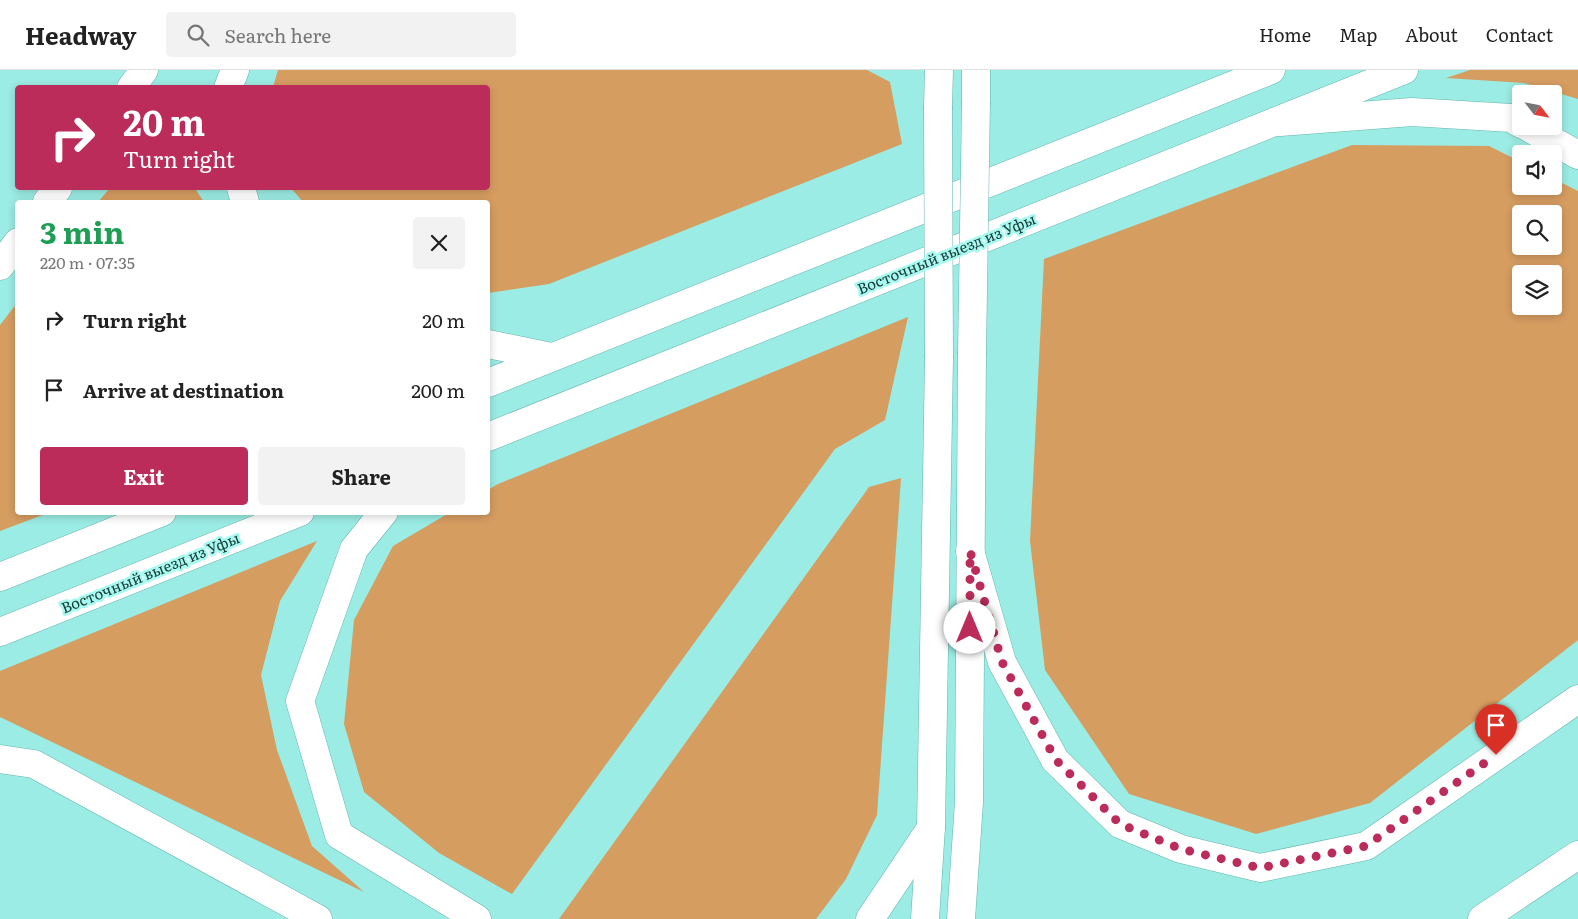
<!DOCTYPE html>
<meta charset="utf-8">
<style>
body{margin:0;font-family:Literata,serif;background:#f2f2f2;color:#222;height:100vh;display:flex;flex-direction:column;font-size:19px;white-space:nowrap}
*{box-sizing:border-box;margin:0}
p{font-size:16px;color:#767676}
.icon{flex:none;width:28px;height:28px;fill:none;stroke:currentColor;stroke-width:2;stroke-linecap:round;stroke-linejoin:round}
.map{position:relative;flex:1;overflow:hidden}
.sheet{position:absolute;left:15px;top:130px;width:475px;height:315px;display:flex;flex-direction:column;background:#fff;border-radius:5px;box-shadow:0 2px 8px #0003}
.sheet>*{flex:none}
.guide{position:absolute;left:15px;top:15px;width:475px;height:105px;border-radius:5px;box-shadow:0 2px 8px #0003;background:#bb2c5a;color:#fff;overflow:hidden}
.needle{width:32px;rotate:122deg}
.controls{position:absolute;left:1512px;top:15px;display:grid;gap:10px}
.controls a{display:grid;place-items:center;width:50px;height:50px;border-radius:5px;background:#fff;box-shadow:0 2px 8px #0003;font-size:25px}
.pin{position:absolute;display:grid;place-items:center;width:42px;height:42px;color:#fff;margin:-51px -21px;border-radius:50% 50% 50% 0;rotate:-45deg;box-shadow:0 0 5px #0007}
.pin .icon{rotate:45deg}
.me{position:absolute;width:55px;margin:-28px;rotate:0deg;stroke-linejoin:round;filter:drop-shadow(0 0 4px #0008)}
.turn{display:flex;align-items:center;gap:18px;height:105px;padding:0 25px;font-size:22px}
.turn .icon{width:65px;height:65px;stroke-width:2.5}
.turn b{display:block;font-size:35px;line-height:42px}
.round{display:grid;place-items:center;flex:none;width:52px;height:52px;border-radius:5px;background:#f2f2f2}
.head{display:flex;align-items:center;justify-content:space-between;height:85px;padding:0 25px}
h1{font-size:30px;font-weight:700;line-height:38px;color:#1e9e55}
.primary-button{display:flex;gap:10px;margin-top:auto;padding:10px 25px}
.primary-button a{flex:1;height:58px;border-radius:5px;background:#bb2c5a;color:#fff;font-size:20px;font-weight:700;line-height:58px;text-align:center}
.primary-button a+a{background:#f2f2f2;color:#222}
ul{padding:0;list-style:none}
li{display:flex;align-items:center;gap:15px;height:70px;padding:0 25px}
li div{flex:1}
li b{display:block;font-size:19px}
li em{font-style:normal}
header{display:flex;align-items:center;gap:30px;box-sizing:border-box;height:70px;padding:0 25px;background:#fff;border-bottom:1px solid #e0e0e0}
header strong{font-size:24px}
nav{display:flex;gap:28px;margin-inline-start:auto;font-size:18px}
.search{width:350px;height:45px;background:#f2f2f2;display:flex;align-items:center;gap:12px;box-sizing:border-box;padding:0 18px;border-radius:5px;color:#767676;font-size:19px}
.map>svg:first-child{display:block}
</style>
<header>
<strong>Headway</strong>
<div class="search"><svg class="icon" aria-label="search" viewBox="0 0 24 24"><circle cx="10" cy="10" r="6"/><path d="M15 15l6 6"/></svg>Search here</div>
<nav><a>Home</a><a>Map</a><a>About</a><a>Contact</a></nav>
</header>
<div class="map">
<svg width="1578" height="849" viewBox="0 0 1578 849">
<rect width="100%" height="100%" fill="#9bece4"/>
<g fill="#d69d61" fill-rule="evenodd">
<polygon points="278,0 867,0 890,12 902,74 549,214 488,223 488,132 303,132 291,118 488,118 488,18 273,17"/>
<polygon points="1470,0 1578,0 1578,29 1524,13 1446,8"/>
<path d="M1352 75 1489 76 1521 92V116H1554V109L1578 121V570L1370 733 1256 764 1129 724 1045 600 1030 471 1044 189ZM1521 144H1554V176H1521ZM1521 204H1554V236H1521Z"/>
<polygon points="110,118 189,118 196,120 204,132 98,132"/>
<polygon points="17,233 18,442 48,443 0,461 0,255"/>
<polygon points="908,247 885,350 835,379 512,824 439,783 364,722 344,654 354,550 393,476 449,443 488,442 488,420 498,414"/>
<polygon points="901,408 877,745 846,809 816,849 559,849 869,417"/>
<polygon points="317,471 280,531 261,605 277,680 312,776 364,822 0,647 0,601"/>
</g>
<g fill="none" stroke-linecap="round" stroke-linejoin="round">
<defs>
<g id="secondary">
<polyline points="976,0 976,32"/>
<polyline points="131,18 144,0"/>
<polyline points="228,18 235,0"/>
<polyline points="938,37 939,0"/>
<polyline points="1280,52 1412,42 1511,48 1521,54"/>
<polyline points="1526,56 1578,85"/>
<polyline points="241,118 245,132"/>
<polyline points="47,132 58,118"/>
<polyline points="0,196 18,172"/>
<polyline points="488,274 551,287"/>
<polyline points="384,442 354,479 300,631 339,765 477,849"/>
<polyline points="970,481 1002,592 1055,690 1120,754 1181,779 1260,798 1366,776 1578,629"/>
<polyline points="0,689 34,694 318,849"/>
<polyline points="870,849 931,758"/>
<polyline points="925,849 931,757 939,288"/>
<polyline points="961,849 969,732 972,284"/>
<polyline points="1482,849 1578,785"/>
</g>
<g id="primary">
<polyline points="488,313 1271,0"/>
<polyline points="488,367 1404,0"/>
<polyline points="0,507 162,442"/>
<polyline points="0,562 300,442"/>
</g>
</defs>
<use href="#secondary" stroke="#63b4ac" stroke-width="29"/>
<use href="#primary" stroke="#63b4ac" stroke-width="29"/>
<use href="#secondary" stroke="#fff" stroke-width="28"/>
<use href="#primary" stroke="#fff" stroke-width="28"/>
<defs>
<g id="secondary-bridge">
<polyline points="938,37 939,288"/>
<polyline points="972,284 976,32"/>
</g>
</defs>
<use href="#secondary-bridge" stroke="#63b4ac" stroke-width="29" stroke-linecap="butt"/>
<use href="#secondary-bridge" stroke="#fff" stroke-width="28"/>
</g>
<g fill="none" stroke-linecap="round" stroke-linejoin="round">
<polyline stroke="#bb2c5a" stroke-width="9" stroke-dasharray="0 16.2" points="970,558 970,481 1002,592 1056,690 1120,754 1181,779 1260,798 1366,776 1496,685"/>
</g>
<g text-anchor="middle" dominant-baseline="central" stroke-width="5" stroke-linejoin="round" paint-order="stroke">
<g font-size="15" fill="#193b38" stroke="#a8faf1">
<text transform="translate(946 183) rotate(-22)">Восточный выезд из Уфы</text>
<text transform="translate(150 502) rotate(-22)">Восточный выезд из Уфы</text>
</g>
</g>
</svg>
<div class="controls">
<a><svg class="needle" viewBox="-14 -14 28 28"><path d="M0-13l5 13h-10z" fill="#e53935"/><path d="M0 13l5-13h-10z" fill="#767676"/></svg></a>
<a><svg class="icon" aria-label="sound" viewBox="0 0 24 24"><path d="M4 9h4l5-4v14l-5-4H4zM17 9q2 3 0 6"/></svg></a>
<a><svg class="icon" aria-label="search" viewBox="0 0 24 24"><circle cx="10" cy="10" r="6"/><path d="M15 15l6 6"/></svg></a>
<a><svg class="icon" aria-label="layers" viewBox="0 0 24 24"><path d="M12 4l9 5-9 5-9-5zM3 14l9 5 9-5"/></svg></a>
</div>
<div class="pin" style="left:1496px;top:685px;background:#d93025"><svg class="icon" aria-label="arrive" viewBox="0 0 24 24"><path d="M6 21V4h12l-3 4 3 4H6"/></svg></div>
<svg class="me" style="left:970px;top:558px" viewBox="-20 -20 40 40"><circle r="19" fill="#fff"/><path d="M0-13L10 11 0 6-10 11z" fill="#bb2c5a"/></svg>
<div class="guide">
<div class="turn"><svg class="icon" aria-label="right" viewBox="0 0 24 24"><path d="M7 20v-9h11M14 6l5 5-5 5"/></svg><div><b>20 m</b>Turn right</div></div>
</div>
<section class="sheet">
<div class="head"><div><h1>3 min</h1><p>220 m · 07:35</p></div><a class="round"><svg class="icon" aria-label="close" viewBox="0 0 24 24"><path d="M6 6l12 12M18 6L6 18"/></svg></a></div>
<ul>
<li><svg class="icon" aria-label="right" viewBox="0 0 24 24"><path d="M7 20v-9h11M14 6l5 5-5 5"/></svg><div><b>Turn right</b></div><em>20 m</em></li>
<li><svg class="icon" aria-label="arrive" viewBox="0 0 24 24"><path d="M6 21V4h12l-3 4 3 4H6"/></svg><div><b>Arrive at destination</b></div><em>200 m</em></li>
</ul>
<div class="primary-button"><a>Exit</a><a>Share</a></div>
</section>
</div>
